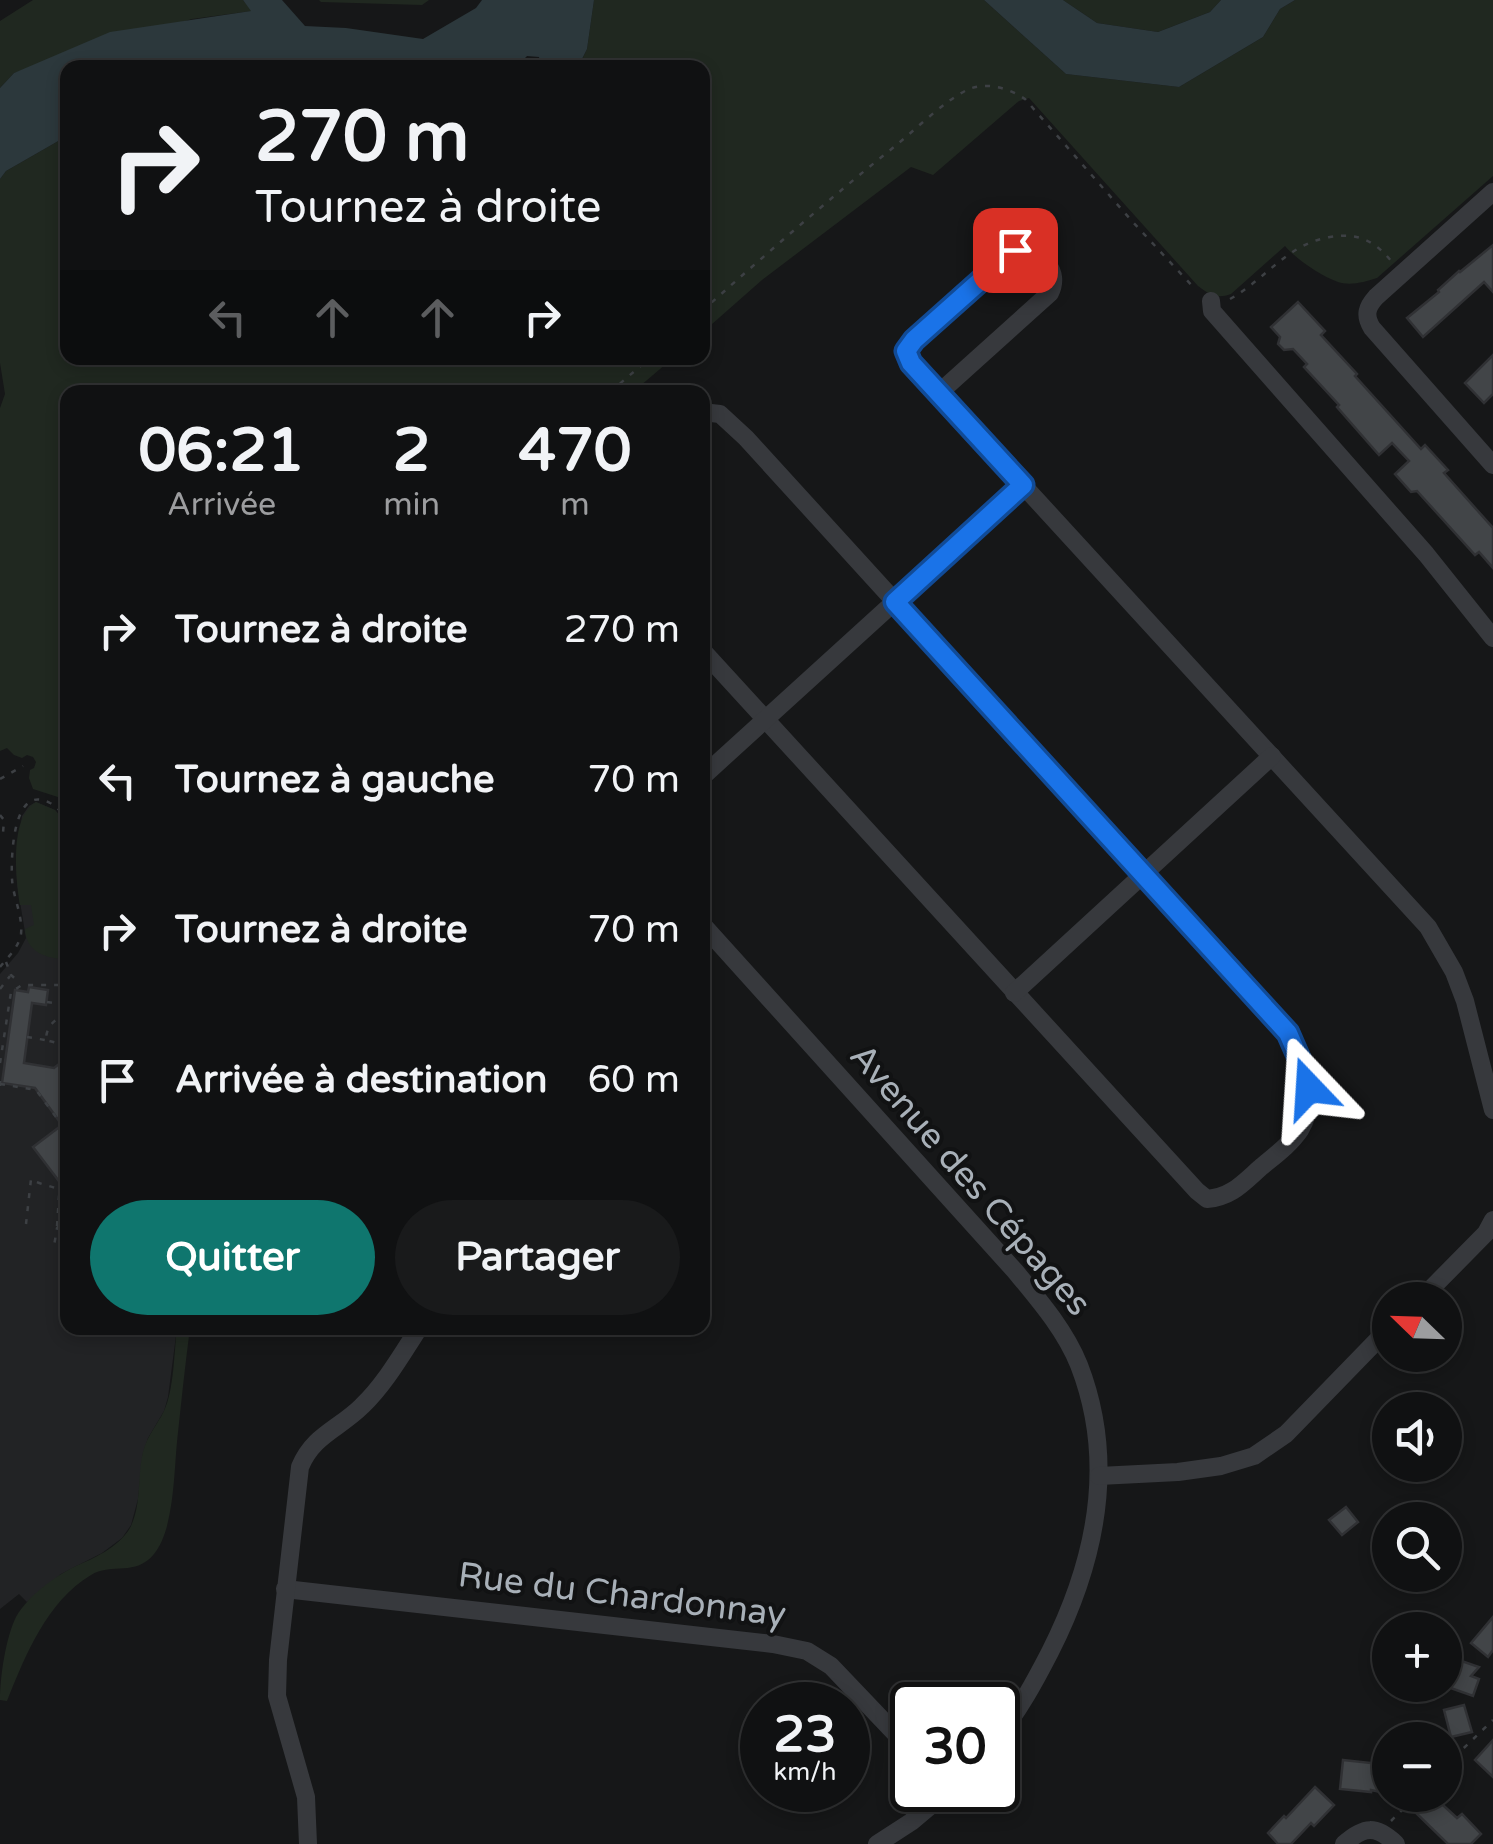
<!DOCTYPE html>
<html lang="fr">
<meta charset="utf-8">
<style>
body{margin:0;font-family:"Varela Round",sans-serif;background:#191a1b;color:#f1f3f6;height:100vh;display:flex;flex-direction:column;font-size:38px;white-space:nowrap}
*{box-sizing:border-box;margin:0}
p{font-size:32px;color:#9c9d9f}
.icon{flex:none;width:55px;height:55px;fill:none;stroke:currentColor;stroke-width:2;stroke-linecap:round;stroke-linejoin:round}
.map{position:relative;flex:1;overflow:hidden}
.panel{position:absolute;left:60px;top:385px;width:650px;height:950px;display:flex;flex-direction:column;background:#101112;border-radius:20px;box-shadow:0 5px 15px #0003,0 0 0 2px #303132}
.panel>*{flex:none}
.hud{position:absolute;left:60px;top:60px;width:650px;height:305px;border-radius:20px;box-shadow:0 5px 15px #0003,0 0 0 2px #303132;background:#101112;color:#f1f3f6;overflow:hidden}
.needle{width:65px;rotate:293deg}
.fabs{position:absolute;left:1372px;top:1282px;display:grid;gap:20px}
.fabs a{display:grid;place-items:center;width:90px;height:90px;border-radius:50%;background:#101112;box-shadow:0 5px 15px #0003,0 0 0 2px #303132;font-size:50px}
.speed{position:absolute;left:740px;top:1682px;display:flex;gap:20px;font-size:50px;font-weight:700;text-align:center}
.speed>*{display:grid;place-content:center;width:130px;height:130px;border-radius:50%;background:#101112;box-shadow:0 5px 15px #0003,0 0 0 2px #303132;line-height:1}
.speed small{font-size:25px;font-weight:400}
.speed .limit{border:5px solid #111;border-radius:15px;background:#fff;color:#111}
.pin{position:absolute;display:grid;place-items:center;width:85px;height:85px;color:#fff;margin:-42px;border-radius:20px;box-shadow:0 5px 15px #0006}
.me{position:absolute;width:110px;margin:-55px;rotate:340deg;stroke-linejoin:round;filter:drop-shadow(0 0 8px #0008)}
.turn{display:flex;align-items:center;gap:35px;height:210px;padding:0 30px;font-size:45px}
.turn .icon{width:130px;height:130px;stroke-width:2.5}
.turn b{display:block;font-size:70px;line-height:85px}
.lanes{display:flex;align-items:center;height:95px;padding:0 30px;background:#0003;justify-content:center;gap:50px;direction:ltr}
.lanes .off{opacity:.35}
.eta{display:flex;justify-content:space-evenly;align-items:center;height:170px;text-align:center}
.eta b{font-size:60px;font-weight:800;line-height:70px}
.button{display:flex;gap:20px;margin-top:auto;padding:20px 30px}
.button a{flex:1;height:115px;border-radius:60px;background:#0f766e;color:#fff;font-size:40px;font-weight:800;line-height:115px;text-align:center}
.button a+a{background:#191a1b;color:#f1f3f6}
ul{padding:0;list-style:none}
li{display:flex;align-items:center;gap:30px;height:150px;padding:0 30px}
li div{flex:1}
li b{display:block;font-size:38px}
li em{font-style:normal}
.map>svg:first-child{display:block}
</style>
<div class="map">
<svg width="1493" height="1844" viewBox="0 0 1493 1844">
<rect width="100%" height="100%" fill="#161718"/>
<polygon fill="#222325" points="36,802 55,810 68,825 68,1328 177,1328 168,1397 164,1411 148,1438 143,1453 138,1499 131,1525 122,1538 102,1553 61,1574 27,1602 19,1594 0,1609 0,974 18,953 26,938 17,884 16,857 22,816 29,806"/>
<g fill="#202820">
<polygon points="33,0 243,0 252,11 192,19 14,73 0,88 0,21"/>
<polygon points="319,0 429,0 422,5 321,2"/>
<path d="M594 0H984L1066 74 1179 87 1263 37 1280 9 1295 0H1493V176L1377 278C1365 282 1350 286 1338 282 1321 276 1296 259 1285 246L1231 294C1217 299 1210 295 1198 286L1029 98 1019 101 933 175 911 167 762 280 703 332 702 68H578L587 49Z"/>
<polygon points="1063,0 1221,0 1210,12 1158,32 1097,23"/>
<polygon points="67,136 68,358 673,358 633,392 68,392 67,813 60,805 61,798 33,789 29,778 30,770 34,768 36,762 33,757 27,755 22,758 14,755 7,748 0,751 0,408 5,394 0,363 0,179 6,171"/>
<path d="M36 802 55 810 67 825V959C46 959 26 952 25 929L34 925 31 905H20C16 878 9 817 36 802Z"/>
<path d="M177 1328H190C185 1366 181 1404 177 1442 174 1473 174 1530 154 1554 135 1577 113 1562 91 1575 47 1601 25 1656 7 1701L0 1700C0 1676 6 1637 16 1617 28 1596 54 1577 74 1567 94 1558 118 1548 130 1528 142 1505 137 1477 143 1452 147 1436 157 1425 164 1411 174 1390 174 1352 177 1328Z"/>
</g>
<g fill="#2c383c">
<polygon points="243,0 282,0 305,26 346,28 423,39 476,8 482,0 594,0 587,49 578,67 541,67 539,57 527,56 515,68 68,68 67,136 6,171 0,179 0,88 14,73 110,32 251,11"/>
<polygon points="984,0 1063,0 1097,23 1158,32 1210,12 1221,0 1295,0 1280,9 1263,37 1179,87 1066,74"/>
</g>
<g fill="#424548" stroke="#303134" stroke-width="2.5">
<polygon points="1493,245 1493,292 1484,282 1423,337 1407,318 1439,292 1438,290 1459,271 1460,272"/>
<polygon points="1298,302 1325,331 1321,335 1357,374 1355,376 1421,449 1425,445 1448,470 1444,473 1493,528 1493,568 1479,552 1475,555 1417,491 1411,492 1395,474 1409,461 1392,443 1379,455 1337,407 1339,405 1304,367 1307,364 1293,349 1284,350 1278,344 1280,337 1271,327"/>
<polygon points="1493,355 1493,394 1484,403 1465,383"/>
<polygon points="29,987 48,990 46,1005 32,1003 24,1063 54,1068 68,1057 68,1193 33,1147 62,1125 35,1088 2,1083 15,990 28,992"/>
<polygon points="1346,1507 1358,1522 1342,1535 1329,1520"/>
<polygon points="1493,1617 1493,1650 1488,1657 1471,1643"/>
<polygon points="1450,1657 1479,1667 1471,1676 1479,1679 1473,1696 1445,1686 1445,1670"/>
<polygon points="1464,1705 1472,1732 1451,1737 1444,1710"/>
<polygon points="1493,1740 1493,1777 1475,1760"/>
<polygon points="1343,1760 1390,1765 1390,1794 1371,1790 1371,1792 1340,1789"/>
<polygon points="1315,1787 1334,1805 1314,1826 1311,1823 1291,1844 1278,1844 1268,1833 1284,1816 1286,1818"/>
<polygon points="1432,1795 1457,1818 1462,1814 1481,1834 1471,1844 1448,1844 1415,1812"/>
</g>
<g fill="none" stroke-linecap="round" stroke-linejoin="round">
<g stroke="#3d4044" stroke-width="2.5" stroke-dasharray="5 8" stroke-linecap="butt">
<path d="M1230 299C1266 279 1287 244 1330 237 1358 232 1375 241 1392 262"/>
<path d="M702 311C765 255 829 199 894 147 915 130 944 101 967 90 985 81 1009 88 1025 99L1131 220 1196 290"/>
<polyline points="610,392 650,358"/>
<polyline points="0,779 23,766"/>
<polyline points="0,815 4,820 3,833"/>
<polyline points="6,962 11,975 20,983"/>
<path d="M0 967C8 957 19 947 21 934 23 916 13 897 12 879 11 859 12 782 50 803 56 806 62 813 68 818"/>
<polyline points="0,989 10,976"/>
<polyline points="47,1002 68,1005"/>
<path d="M68 1022 56 1020C49 1025 46 1032 46 1040L68 1046"/>
<polyline points="27,1037 45,1040"/>
<polyline points="0,1063 11,992 22,985 68,985"/>
<polyline points="0,1081 0,1087"/>
<polyline points="0,1084 36,1090 62,1125"/>
<polyline points="68,1216 57,1228 54,1246 68,1248"/>
<path d="M26 1224 31 1179C43 1187 58 1185 68 1196"/>
<polyline points="57,1226 59,1196 63,1187"/>
<polyline points="1445,1766 1493,1720"/>
<polyline points="1391,1821 1411,1801 1409,1799 1417,1795"/>
</g>
<g stroke="#37393d" stroke-width="18">
<path d="M1493 192 1376 297C1367 307 1364 315 1372 328L1493 465"/>
<polyline points="1211,301 1212,311 1426,554 1493,638"/>
<path d="M939 393 1050 293C1061 271 1042 253 1021 249L1007 256 914 340 906 351 911 363 1428 927 1454 972 1465 1001 1493 1110"/>
<path d="M702 412 720 414 746 438 1288 1033C1304 1061 1319 1099 1300 1130 1290 1145 1273 1157 1260 1168 1242 1184 1231 1197 1207 1199L1197 1191 702 650"/>
<polyline points="702,777 1023,485"/>
<path d="M702 924 1015 1271C1039 1300 1065 1330 1079 1365 1117 1463 1096 1561 1050 1652 1035 1681 1019 1711 998 1736"/>
<polyline points="1014,993 1272,756"/>
<polyline points="1420,1300 1486,1233 1493,1220"/>
<polyline points="1099,1476 1178,1472 1221,1466 1254,1456 1286,1434 1390,1327"/>
<polyline points="285,1589 773,1644 807,1651 831,1666 912,1751"/>
<path d="M308 1844 306 1797 277 1696 278 1660 300 1467C313 1435 339 1429 362 1406 385 1384 402 1354 419 1328"/>
<polyline points="877,1844 911,1822 949,1790"/>
<path d="M1344 1844C1364 1826 1376 1825 1396 1844"/>
</g>
</g>
<g fill="none" stroke-linecap="round" stroke-linejoin="round">
<defs>
<polyline id="route" points="1015,250 914,340 906,351 911,363 1023,485 895,602 1288,1033 1302,1065 1309,1088"/>
</defs>
<use href="#route" stroke="#114b97" stroke-width="25"/>
<use href="#route" stroke="#1a73e8" stroke-width="18"/>
</g>
<g text-anchor="middle" dominant-baseline="central" stroke-width="8" stroke-linejoin="round" paint-order="stroke">
<g font-size="35" fill="#a8b0b8" stroke="#111213">
<text transform="translate(970 1180) rotate(49)">Avenue des Cépages</text>
<text transform="translate(622 1595) rotate(7)">Rue du Chardonnay</text>
</g>
</g>
</svg>
<div class="fabs">
<a><svg class="needle" viewBox="-14 -14 28 28"><path d="M0-13l5 13h-10z" fill="#e53935"/><path d="M0 13l5-13h-10z" fill="#9c9d9f"/></svg></a>
<a><svg class="icon" aria-label="sound" viewBox="0 0 24 24"><path d="M4 9h4l5-4v14l-5-4H4zM17 9q2 3 0 6"/></svg></a>
<a><svg class="icon" aria-label="search" viewBox="0 0 24 24"><circle cx="10" cy="10" r="6"/><path d="M15 15l6 6"/></svg></a>
<a>+</a>
<a>−</a>
</div>
<div class="speed"><div>23<small>km/h</small></div><div class="limit">30</div></div>
<div class="pin" style="left:1015px;top:250px;background:#d93025"><svg class="icon" aria-label="arrive" viewBox="0 0 24 24"><path d="M6 21V4h12l-3 4 3 4H6"/></svg></div>
<svg class="me" style="left:1309px;top:1088px" viewBox="-20 -20 40 40"><path d="M0-17L14 15 0 8-14 15z" fill="#1a73e8" stroke="#fff" stroke-width="4"/></svg>
<div class="hud">
<div class="turn"><svg class="icon" aria-label="right" viewBox="0 0 24 24"><path d="M7 20v-9h11M14 6l5 5-5 5"/></svg><div><b>270 m</b>Tournez à droite</div></div>
<div class="lanes"><svg class="icon off" aria-label="left" viewBox="0 0 24 24"><path d="M17 20v-9H6M10 6l-5 5 5 5"/></svg><svg class="icon off" aria-label="ahead" viewBox="0 0 24 24"><path d="M12 20V5M6 11l6-6 6 6"/></svg><svg class="icon off" aria-label="ahead" viewBox="0 0 24 24"><path d="M12 20V5M6 11l6-6 6 6"/></svg><svg class="icon" aria-label="right" viewBox="0 0 24 24"><path d="M7 20v-9h11M14 6l5 5-5 5"/></svg></div>
</div>
<section class="panel">
<div class="eta">
<div><b>06:21</b><p>Arrivée</p></div>
<div><b>2</b><p>min</p></div>
<div><b>470</b><p>m</p></div>
</div>
<ul>
<li><svg class="icon" aria-label="right" viewBox="0 0 24 24"><path d="M7 20v-9h11M14 6l5 5-5 5"/></svg><div><b>Tournez à droite</b></div><em>270 m</em></li>
<li><svg class="icon" aria-label="left" viewBox="0 0 24 24"><path d="M17 20v-9H6M10 6l-5 5 5 5"/></svg><div><b>Tournez à gauche</b></div><em>70 m</em></li>
<li><svg class="icon" aria-label="right" viewBox="0 0 24 24"><path d="M7 20v-9h11M14 6l5 5-5 5"/></svg><div><b>Tournez à droite</b></div><em>70 m</em></li>
<li><svg class="icon" aria-label="arrive" viewBox="0 0 24 24"><path d="M6 21V4h12l-3 4 3 4H6"/></svg><div><b>Arrivée à destination</b></div><em>60 m</em></li>
</ul>
<div class="button"><a>Quitter</a><a>Partager</a></div>
</section>
</div>
